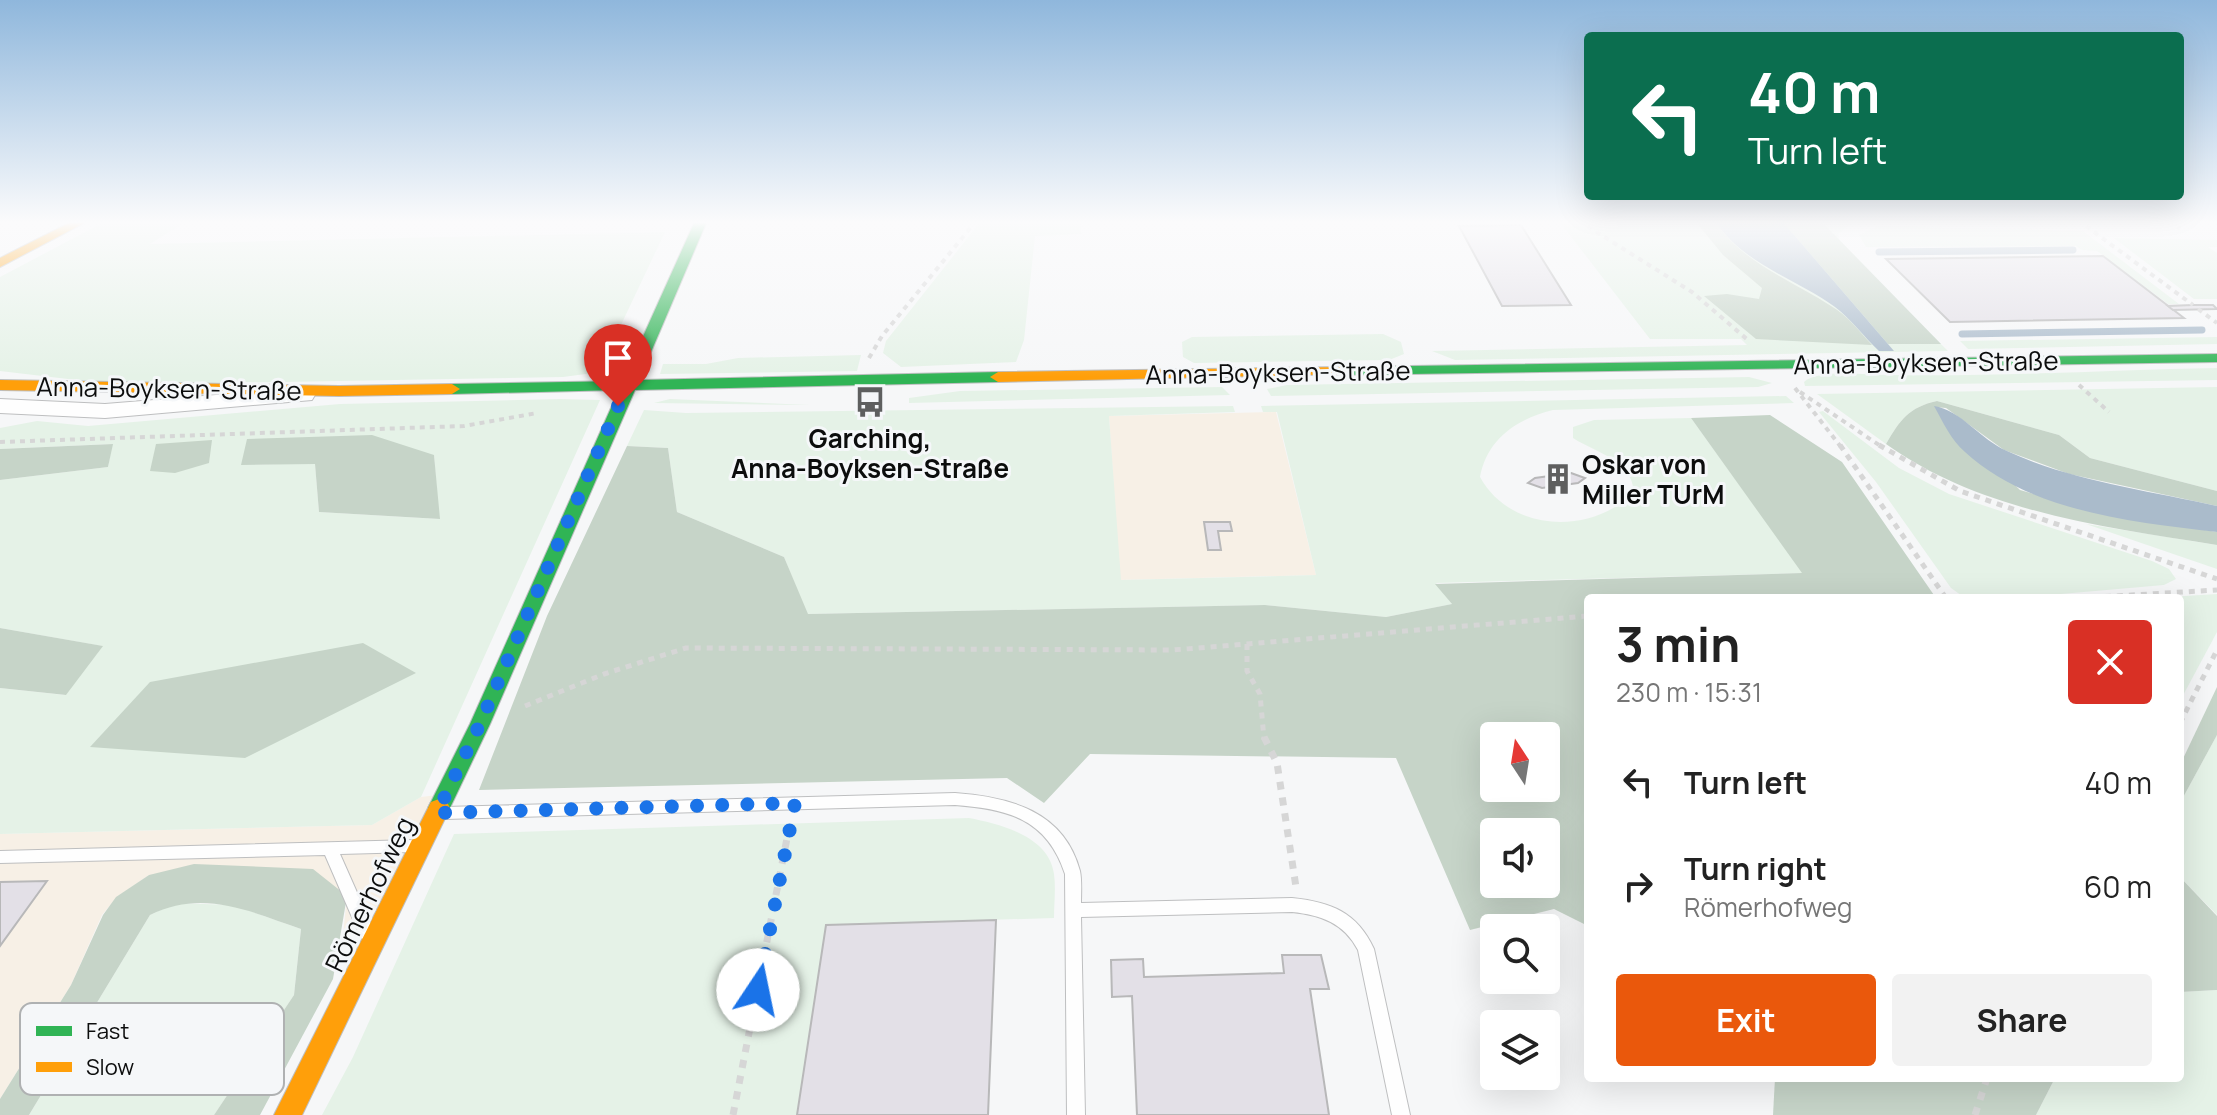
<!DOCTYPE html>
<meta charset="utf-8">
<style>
body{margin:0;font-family:Manrope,sans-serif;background:#f2f2f2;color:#222;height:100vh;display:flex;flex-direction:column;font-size:30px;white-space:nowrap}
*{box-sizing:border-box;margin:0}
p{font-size:26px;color:#767676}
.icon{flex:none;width:44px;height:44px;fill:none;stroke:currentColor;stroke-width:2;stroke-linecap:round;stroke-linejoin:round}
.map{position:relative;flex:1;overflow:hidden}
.details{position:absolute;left:1584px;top:594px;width:600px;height:488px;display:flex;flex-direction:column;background:#fff;border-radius:8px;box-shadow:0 8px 32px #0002}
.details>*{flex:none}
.guide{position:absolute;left:1584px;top:32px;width:600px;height:168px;border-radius:8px;box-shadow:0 8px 32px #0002;background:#0b6e4f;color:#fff;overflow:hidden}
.needle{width:52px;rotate:348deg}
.buttons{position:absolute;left:1480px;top:722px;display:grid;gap:16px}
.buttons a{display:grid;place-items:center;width:80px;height:80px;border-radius:8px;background:#fff;box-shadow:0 8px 32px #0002;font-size:40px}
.pin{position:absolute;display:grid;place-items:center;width:68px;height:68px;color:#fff;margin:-82px -34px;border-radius:50% 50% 50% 0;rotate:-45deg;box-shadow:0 0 8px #0007}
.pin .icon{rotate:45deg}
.me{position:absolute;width:88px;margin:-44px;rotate:11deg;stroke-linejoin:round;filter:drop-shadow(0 0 6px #0008)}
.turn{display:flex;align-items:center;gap:28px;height:168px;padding:0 32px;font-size:36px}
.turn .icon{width:104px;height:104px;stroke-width:2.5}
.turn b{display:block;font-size:56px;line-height:68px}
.round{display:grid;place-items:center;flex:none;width:84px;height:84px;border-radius:8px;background:#f2f2f2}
.headline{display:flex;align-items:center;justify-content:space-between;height:136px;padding:0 32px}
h1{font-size:48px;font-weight:700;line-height:60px}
.primary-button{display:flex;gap:16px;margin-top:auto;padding:16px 32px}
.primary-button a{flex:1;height:92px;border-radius:8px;background:#ea580c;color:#fff;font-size:32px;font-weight:700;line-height:92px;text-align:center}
.primary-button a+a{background:#f2f2f2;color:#222}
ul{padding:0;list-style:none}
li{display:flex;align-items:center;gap:24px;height:104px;padding:0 32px}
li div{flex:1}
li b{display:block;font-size:30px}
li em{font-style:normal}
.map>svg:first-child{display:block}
</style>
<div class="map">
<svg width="2217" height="1115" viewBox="0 0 2217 1115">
<rect width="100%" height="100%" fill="#f6f7f8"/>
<g fill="#f7f0e6">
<polygon points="1276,412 1316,575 1120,580 1109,416"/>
<polygon points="445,794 394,892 343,935 347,896 149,875 117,897 102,915 71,985 0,1099 0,834 372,825 421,797"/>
</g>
<g fill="#e5f2e7" fill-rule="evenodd">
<polygon points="106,221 187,221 150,244 665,232 620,327 598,352 623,364 608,371 563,377 119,385 0,371 0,277"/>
<polygon points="981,221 1081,221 1081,234 1035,236 1024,340 1016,362 901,367 883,353 886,341"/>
<polygon points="1559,221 1853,221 1838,234 1840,244 1948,351 1455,360 1432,351 1747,345 1741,339 1650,339"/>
<polygon points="1878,226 2083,231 2179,304 2168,304 2097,251 2082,250 2076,246 1866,247 1859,235"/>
<polygon points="2114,238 2217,240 2217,247 2208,247 2217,253 2217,299 2194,299"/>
<polygon points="1383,334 1401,342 1404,354 1389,360 1194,363 1183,357 1182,342 1192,337"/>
<polygon points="2217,337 2217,344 1968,349 1960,341"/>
<polygon points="861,355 857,371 660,374 663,364 706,364 738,358"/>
<path d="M2217 368V380L1805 386 1804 382C1818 369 1867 375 1887 375 1997 377 2107 370 2217 368Z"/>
<polygon points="1749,377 1772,383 1758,387 1271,396 1267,389 1287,385"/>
<polygon points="1222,387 1230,395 909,403 909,398 960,391"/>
<path d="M2217 387V491L2090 458 2059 435 1937 401C1909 407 1900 420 1886 444L1817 394Z"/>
<path d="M1786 396 1794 403 1553 410C1517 419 1487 439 1480 477 1510 532 1591 536 1634 492 1631 459 1598 454 1573 438V427L1594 420 1691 418 1803 573 1436 583 1452 604 1386 617 1265 605 807 614 784 557 677 512 668 448 627 446 644 410 686 413 1233 406 1235 412 1109 416 1121 580 1316 575 1277 412H1263L1261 406Z"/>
<path d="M560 399 600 400 421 797 372 825 0 834V688L65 695 102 646 0 628V480L108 467 112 444 0 449V428L37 421 88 426 340 404ZM434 455 439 519 319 512 315 463 242 465Z"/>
<polygon points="670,399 810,405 654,403"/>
<polygon points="1823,411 1899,468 1949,494 2152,561 2169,569 2176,579 2164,585 2015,598 1965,598 1951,588 1876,482 1819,412"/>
<polygon points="2086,524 2217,545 2217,569"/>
<polygon points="2217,594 2217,632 2180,701 2180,598 2152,598"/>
<polygon points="2217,735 2217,915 2180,877 2180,803"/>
<path d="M969 818C1000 824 1049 836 1054 874 1056 888 1054 904 1054 918L826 925 797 1115H322L353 1057 454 834Z"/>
<polygon points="175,903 233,905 301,929 294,995 214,1115 29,1115 150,915"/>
<polygon points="2217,990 2217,1115 2036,1115 2055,1078 2180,1078 2180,992"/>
</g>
<g fill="#c6d4c8" fill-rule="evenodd">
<path d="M1695 221H1715C1741 262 1791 280 1831 306 1847 315 1860 332 1872 345L1756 339 1704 296 1727 294 1759 299 1762 288 1723 255Z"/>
<polygon points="1782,221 1821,221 1941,344 1888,344"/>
<path d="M1937 401 2059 435 2090 458 2217 491V506L2069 474 2004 450 1946 408 1935 407 2020 490 2096 512 2217 532V545C2104 527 1981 512 1886 444 1900 420 1909 407 1937 401Z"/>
<path d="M1770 415 1842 462 1936 598H1588V926L1554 909 1470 930 1396 758 1090 754 1044 803 1007 778 479 790 547 616 627 446 668 448 677 512 784 557 808 614 1265 605 1386 617 1452 604 1435 584 1802 573 1691 418ZM1494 736H1546V788H1494ZM1494 832H1546V884H1494Z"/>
<polygon points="372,435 434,455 440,519 319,512 315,464 241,465 247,439"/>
<polygon points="212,440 209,463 175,473 150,471 156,444"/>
<polygon points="113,444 108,467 0,480 0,449"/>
<polygon points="0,628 103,646 66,695 0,688"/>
<polygon points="363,643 416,673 245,758 90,747 150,682"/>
<polygon points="2217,687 2217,735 2180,803 2180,765"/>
<path d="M194 864 313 869 347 896 333 979 260 1115H214L294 995 301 929C249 911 203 889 150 915L29 1115H0V1099L71 985 103 915 116 897 149 875Z"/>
<polygon points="2180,877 2217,916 2217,990 2180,992"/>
<polygon points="1775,1078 2055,1078 2036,1115 1773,1115"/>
</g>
<g fill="#aabbcb">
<path d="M1715 221H1782L1894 351H1879C1864 337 1851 319 1835 307 1795 278 1743 264 1715 221Z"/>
<path d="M1934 406C1961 410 1981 440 2007 451 2072 481 2147 490 2217 506V532C2132 522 2031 512 1965 452 1951 440 1943 422 1934 406Z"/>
</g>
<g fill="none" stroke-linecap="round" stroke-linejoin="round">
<g stroke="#aabbcb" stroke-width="7">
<polyline points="1879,252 2073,250"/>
<polyline points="1962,334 2202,330"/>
</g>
</g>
<g fill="#e3e0e7" stroke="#b8b8b9" stroke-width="2">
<polygon points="1521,225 1571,305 1502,306 1459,226"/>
<polygon points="2103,256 2184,318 1950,322 1886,259"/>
<polygon points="2193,305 2213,305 2217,309 2173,310 2168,306"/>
<polygon points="1571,473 1585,478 1578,483 1542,488 1528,483 1535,478"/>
<polygon points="1204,522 1230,522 1232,531 1218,531 1221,550 1208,550"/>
<polygon points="47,881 0,946 0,882"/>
<polygon points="996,920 988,1115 797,1115 826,925"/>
<polygon points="1282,955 1321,955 1329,989 1310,989 1329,1115 1137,1115 1132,996 1112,997 1111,960 1143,959 1144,977 1284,973"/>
</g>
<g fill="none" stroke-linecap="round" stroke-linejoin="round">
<defs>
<g id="lane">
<path d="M955 793C1010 797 1064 811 1080 871 1082 881 1081 893 1081 903L1292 898C1331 902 1357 912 1374 949L1410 1115H1392L1358 950C1344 923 1321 915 1292 912L1081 917 1085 1115H1067L1065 874C1047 819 1008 809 955 805L445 819 440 817 438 813 440 809 445 807Z"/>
<polygon points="413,840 418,841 421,846 418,851 413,852 340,854 375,933 373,938 367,940 361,938 325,855 0,863 0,851"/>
</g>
<polygon id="street" points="304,388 312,390 315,395 312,400 105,418 0,413 0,399 105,404"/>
<g id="fast">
<polygon points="695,221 707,221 639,380 998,372 1006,377 998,382 635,390 490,724 447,814 439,817 431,814 428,808 470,724 619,390 452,394 444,389 452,384 623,381"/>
<polygon points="2217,354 2217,362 1343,375 1336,371 1343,367"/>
</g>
<g id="slow">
<polygon points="73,221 88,221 0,267 0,258"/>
<polygon points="1343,367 1348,368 1348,374 998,382 990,377 998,372"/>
<polygon points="0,380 339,386 452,384 460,389 452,394 339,396 0,390"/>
<polygon points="439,799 447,802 450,808 302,1115 274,1115 431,802"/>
</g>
</defs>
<use href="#lane" stroke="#bebfc0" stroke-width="2"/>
<use href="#street" stroke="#bebfc0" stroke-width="2"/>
<use href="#fast" stroke="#bebfc0" stroke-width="2"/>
<use href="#slow" stroke="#bebfc0" stroke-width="2"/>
<g stroke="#d6d6d6" stroke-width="4" stroke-dasharray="5 5" stroke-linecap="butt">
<polyline points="1579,221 1692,292 1749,341"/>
<polyline points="2058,221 2063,225"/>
<polyline points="2170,221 2180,229"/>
<polyline points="2086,226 2193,305"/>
<polyline points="2198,309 2217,323"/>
<polyline points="869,358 882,336 976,221"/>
<polyline points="2079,385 2109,412"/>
<polyline points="1795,388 1841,447"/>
<polyline points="1800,392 1882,447"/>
<polyline points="0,442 464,426 537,413"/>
</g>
<g stroke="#d6d6d6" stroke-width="5" stroke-dasharray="6 6" stroke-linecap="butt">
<polyline points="1840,445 1946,598"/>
<polyline points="1879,445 1960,491 2217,579"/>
<polyline points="2081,598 2217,590"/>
<polyline points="1247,644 1247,671 1260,694 1264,739"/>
<polyline points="525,706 604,674 686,648 1173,650 1588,616"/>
<polyline points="2180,723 2217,650"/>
</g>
<g stroke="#d6d6d6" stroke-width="7" stroke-dasharray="8 8" stroke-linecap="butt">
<polyline points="1264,737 1277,763 1296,887"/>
<polyline points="733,1115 790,823"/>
<polyline points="1975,1115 1987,1078"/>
</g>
<use href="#lane" fill="#fefefe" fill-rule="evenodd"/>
<use href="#street" fill="#fefefe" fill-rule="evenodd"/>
<use href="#fast" fill="#30b455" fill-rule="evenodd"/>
<use href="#slow" fill="#ff9f0a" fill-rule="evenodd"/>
</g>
<linearGradient id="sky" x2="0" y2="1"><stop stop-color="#8fb7dc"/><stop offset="0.59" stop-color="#fbfbfc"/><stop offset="1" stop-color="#fbfbfc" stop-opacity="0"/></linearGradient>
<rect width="2217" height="377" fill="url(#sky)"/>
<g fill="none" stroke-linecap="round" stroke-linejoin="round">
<polyline stroke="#1a73e8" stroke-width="14" stroke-dasharray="0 25.2" points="618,406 480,724 437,813 795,803 758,990"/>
</g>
<defs>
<symbol id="bus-bare" viewBox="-9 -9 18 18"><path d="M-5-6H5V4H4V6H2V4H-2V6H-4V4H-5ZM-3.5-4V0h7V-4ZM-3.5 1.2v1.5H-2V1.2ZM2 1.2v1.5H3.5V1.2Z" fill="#5e5f5f" stroke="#f5f7f9" stroke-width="2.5" paint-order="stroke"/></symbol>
<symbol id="building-bare" viewBox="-9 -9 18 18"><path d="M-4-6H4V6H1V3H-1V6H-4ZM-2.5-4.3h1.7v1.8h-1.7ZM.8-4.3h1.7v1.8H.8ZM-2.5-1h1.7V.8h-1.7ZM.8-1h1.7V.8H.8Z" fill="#5e5f5f" stroke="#f5f7f9" stroke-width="2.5" paint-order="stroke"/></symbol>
</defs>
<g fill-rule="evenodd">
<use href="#bus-bare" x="848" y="380" width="44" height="44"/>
<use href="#building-bare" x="1536" y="457" width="44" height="44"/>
</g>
<g text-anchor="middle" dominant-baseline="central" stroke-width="6" stroke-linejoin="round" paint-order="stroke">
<g font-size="26" fill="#0c0d0d" stroke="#f5f7f9">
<text transform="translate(1926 362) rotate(-1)">Anna-Boyksen-Straße</text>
<text transform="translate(1278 372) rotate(-1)">Anna-Boyksen-Straße</text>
<text transform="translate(169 388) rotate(1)">Anna-Boyksen-Straße</text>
<text transform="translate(369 894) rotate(-64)">Römerhofweg</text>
</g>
<g font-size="26" font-weight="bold" fill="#0c0d0d" stroke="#f5f7f9">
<text x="870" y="438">Garching,<tspan x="870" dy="30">Anna-Boyksen-Straße</tspan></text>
<text x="1582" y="464" text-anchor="start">Oskar von<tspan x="1582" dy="30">Miller TUrM</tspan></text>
</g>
</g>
<rect x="20" y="1003" width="264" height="92" rx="12" fill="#f5f7f9" stroke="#afb1b2" stroke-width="2"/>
<rect x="36" y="1026" width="36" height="10" fill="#30b455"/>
<rect x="36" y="1062" width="36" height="10" fill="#ff9f0a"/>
<g font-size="22" fill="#0c0d0d">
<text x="86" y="1039">Fast</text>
<text x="86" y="1075">Slow</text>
</g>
</svg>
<div class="buttons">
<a><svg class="needle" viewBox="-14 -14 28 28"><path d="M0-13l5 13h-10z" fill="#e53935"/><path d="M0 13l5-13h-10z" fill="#767676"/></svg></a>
<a><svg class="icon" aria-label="sound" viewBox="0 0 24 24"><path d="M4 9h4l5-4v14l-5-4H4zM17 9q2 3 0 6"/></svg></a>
<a><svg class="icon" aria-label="search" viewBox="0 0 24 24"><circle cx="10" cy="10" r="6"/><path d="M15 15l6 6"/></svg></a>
<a><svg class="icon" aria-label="layers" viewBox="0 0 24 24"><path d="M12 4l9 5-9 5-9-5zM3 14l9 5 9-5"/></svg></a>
</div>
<div class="pin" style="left:618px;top:406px;background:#d93025"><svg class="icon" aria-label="arrive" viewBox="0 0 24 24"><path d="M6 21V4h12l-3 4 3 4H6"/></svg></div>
<svg class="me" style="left:758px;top:990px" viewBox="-20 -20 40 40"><circle r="19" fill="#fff"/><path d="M0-13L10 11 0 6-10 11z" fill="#1a73e8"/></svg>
<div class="guide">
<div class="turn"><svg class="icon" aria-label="left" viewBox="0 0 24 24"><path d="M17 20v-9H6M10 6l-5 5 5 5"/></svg><div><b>40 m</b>Turn left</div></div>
</div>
<section class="details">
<div class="headline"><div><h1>3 min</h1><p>230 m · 15:31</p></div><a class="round" style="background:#d93025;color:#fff"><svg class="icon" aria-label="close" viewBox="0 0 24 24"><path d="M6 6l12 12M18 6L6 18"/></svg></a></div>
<ul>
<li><svg class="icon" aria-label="left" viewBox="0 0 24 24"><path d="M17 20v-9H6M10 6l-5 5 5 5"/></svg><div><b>Turn left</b></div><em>40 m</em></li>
<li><svg class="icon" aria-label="right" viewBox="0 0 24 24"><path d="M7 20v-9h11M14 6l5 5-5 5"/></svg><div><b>Turn right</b><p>Römerhofweg</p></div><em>60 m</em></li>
</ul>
<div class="primary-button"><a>Exit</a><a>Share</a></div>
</section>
</div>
